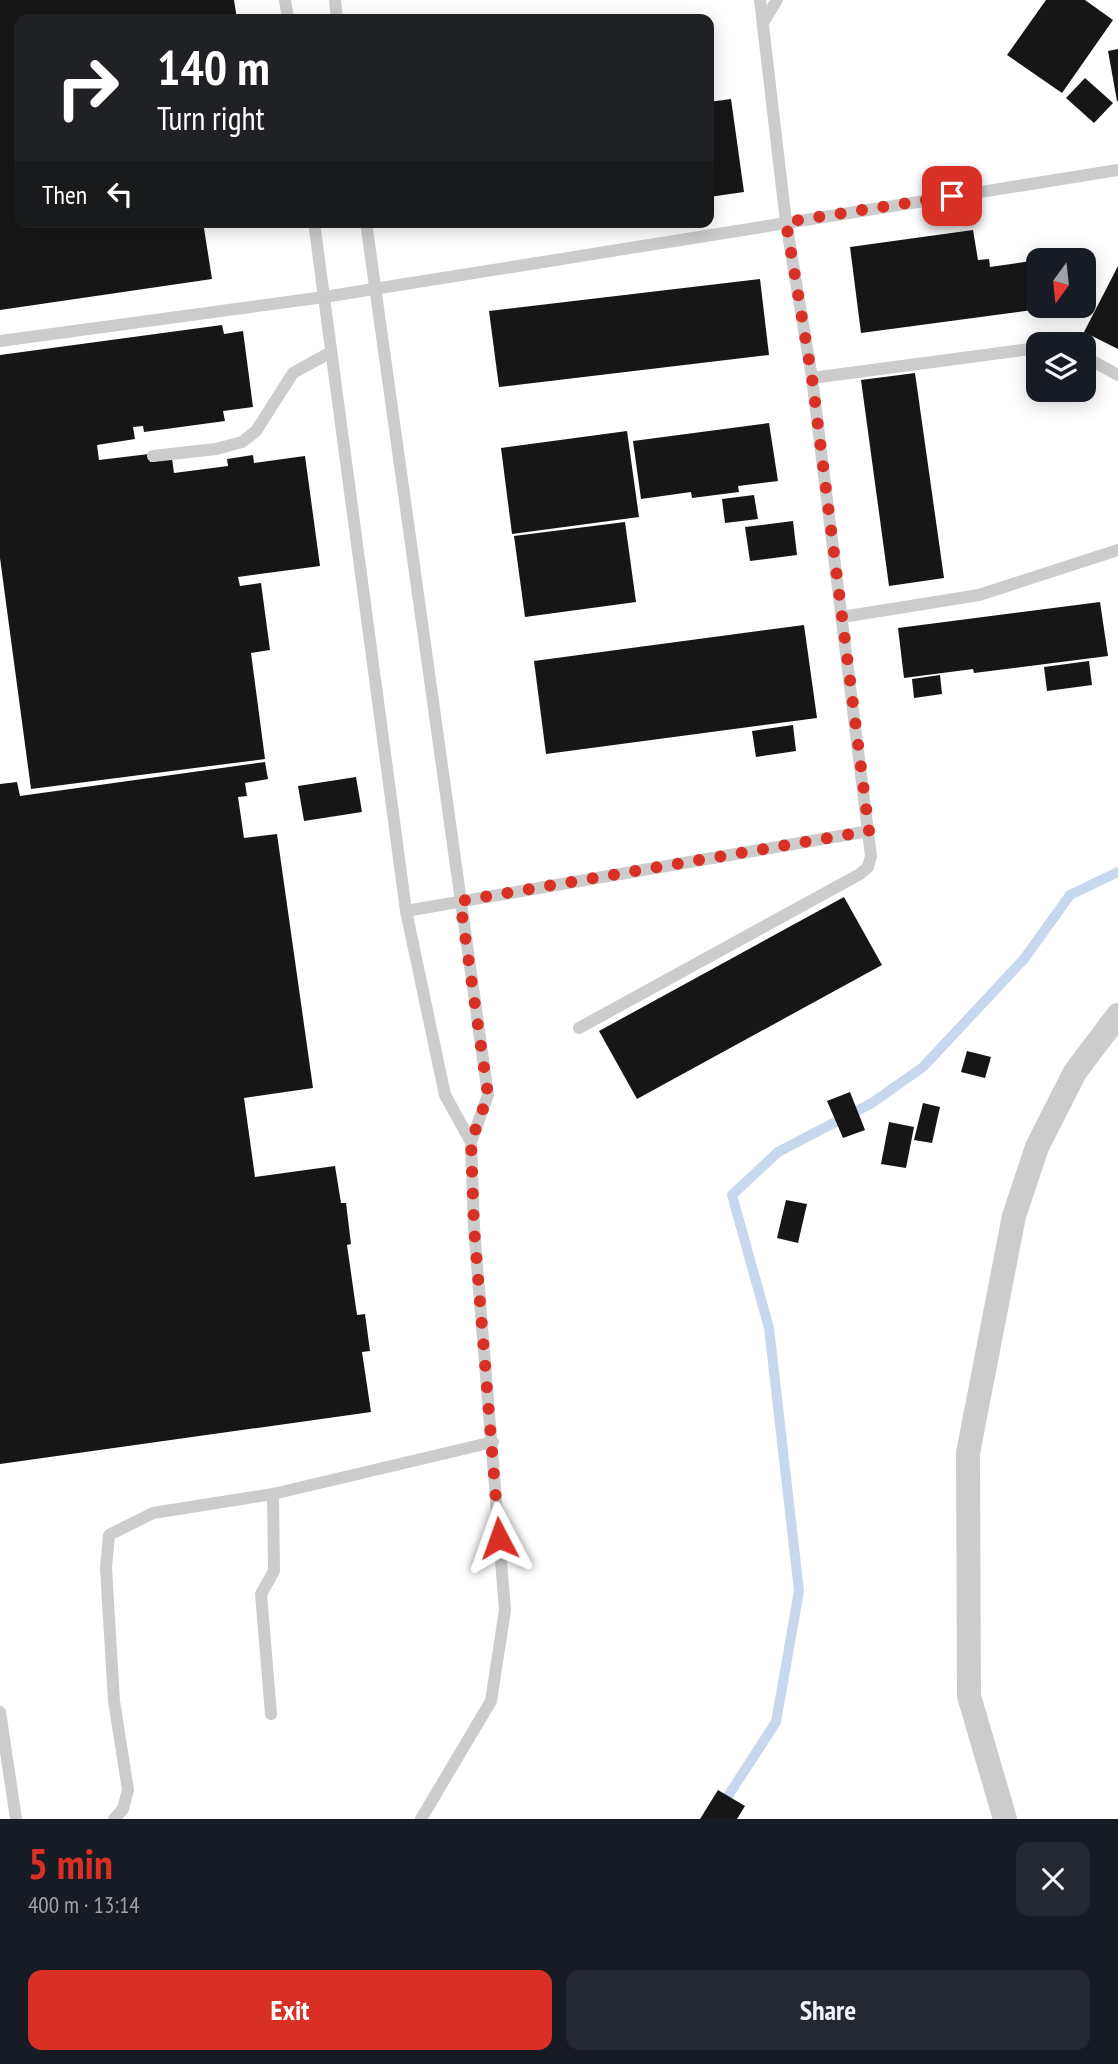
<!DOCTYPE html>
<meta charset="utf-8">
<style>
body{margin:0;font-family:"PT Sans Narrow",sans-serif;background:#242831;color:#f1f3f6;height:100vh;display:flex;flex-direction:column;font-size:26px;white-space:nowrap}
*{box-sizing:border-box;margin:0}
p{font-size:23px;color:#9ea1a6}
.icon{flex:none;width:38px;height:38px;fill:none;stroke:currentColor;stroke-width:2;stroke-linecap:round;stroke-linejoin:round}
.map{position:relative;height:1819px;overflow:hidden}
.panel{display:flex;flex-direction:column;background:#171b24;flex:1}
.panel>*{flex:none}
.hud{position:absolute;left:14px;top:14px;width:700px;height:214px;border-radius:14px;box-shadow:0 4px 18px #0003;background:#202124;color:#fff;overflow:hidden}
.needle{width:46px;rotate:195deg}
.controls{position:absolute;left:1026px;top:248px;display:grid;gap:14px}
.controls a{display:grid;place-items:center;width:70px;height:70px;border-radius:14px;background:#171b24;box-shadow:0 4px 18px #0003;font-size:35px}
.pin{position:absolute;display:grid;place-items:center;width:60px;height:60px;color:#fff;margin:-30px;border-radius:14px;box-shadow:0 4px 10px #0006}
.me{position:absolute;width:77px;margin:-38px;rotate:356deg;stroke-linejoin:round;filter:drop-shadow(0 0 5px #0008)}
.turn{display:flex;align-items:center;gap:24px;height:147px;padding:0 28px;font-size:32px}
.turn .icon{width:91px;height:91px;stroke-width:2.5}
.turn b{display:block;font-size:49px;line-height:60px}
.then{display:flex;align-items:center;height:66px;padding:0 28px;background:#0003;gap:14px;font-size:26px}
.round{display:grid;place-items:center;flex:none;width:74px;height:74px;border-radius:14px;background:#242831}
.overview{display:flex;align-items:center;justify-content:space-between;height:119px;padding:0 28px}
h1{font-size:42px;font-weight:800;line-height:52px;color:#d93025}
.cta{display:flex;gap:14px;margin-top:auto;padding:14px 28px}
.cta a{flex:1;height:80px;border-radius:14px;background:#d93025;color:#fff;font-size:28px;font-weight:800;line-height:80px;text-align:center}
.cta a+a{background:#242831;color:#f1f3f6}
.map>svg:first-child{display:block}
</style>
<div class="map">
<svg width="1118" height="1819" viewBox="0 0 1118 1819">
<rect width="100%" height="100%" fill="#fff"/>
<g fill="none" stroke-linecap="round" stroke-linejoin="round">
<polyline stroke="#c7d7ee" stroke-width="10" points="713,1819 776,1722 799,1591 769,1328 732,1195 778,1152 872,1103 923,1067 1024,959 1070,895 1118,872"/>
</g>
<g fill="#161616">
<polygon points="0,0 234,0 237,19 19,19 19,222 203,222 212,279 0,310"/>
<polygon points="1046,0 1085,0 1113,20 1062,93 1007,55"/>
<polygon points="1118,49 1118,101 1117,101 1108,51"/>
<polygon points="1085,78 1113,103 1094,123 1066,98"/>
<polygon points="731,99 744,192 709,197 709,102"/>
<polygon points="470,222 502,222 503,224 470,228"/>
<polygon points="973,230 978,260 989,259 990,267 1038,260 1038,306 1047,308 861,333 850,247"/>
<polygon points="1118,266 1118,349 1084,332"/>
<polygon points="760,279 769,355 499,387 489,311"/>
<polygon points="222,325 224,334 243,331 253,407 223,411 225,421 144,432 143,426 133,427 135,439 97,445 99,460 149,454 150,462 172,459 174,473 228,466 227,459 253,455 254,463 305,456 320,566 238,577 240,586 261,583 270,650 251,653 265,759 31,789 0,558 0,355"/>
<polygon points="915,373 944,578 889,586 861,380"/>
<polygon points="769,423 778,481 738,486 739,492 692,498 691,492 641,499 633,441"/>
<polygon points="627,431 639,517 512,534 501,448"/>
<polygon points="754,495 758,519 725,523 722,499"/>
<polygon points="793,521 797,555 750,561 745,527"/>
<polygon points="625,522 636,602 525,617 514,536"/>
<polygon points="1100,602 1108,656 974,673 973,669 904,678 898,628"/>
<polygon points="804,625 817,718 546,754 534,661"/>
<polygon points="1089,661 1092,685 1047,691 1044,667"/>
<polygon points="940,675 942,694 914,698 912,679"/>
<polygon points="793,725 796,751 756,757 752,731"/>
<polygon points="265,762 268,779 245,783 247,796 238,797 244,838 277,834 313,1088 244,1098 255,1177 335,1166 341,1203 346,1203 351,1244 347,1245 357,1315 365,1314 370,1351 362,1352 371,1412 0,1464 0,784 17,782 20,796"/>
<polygon points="356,777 362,812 304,821 298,786"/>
<polygon points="844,897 882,965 637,1099 599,1031"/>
<polygon points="967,1051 991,1057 985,1078 961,1072"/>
<polygon points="850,1092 865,1130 843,1138 827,1101"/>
<polygon points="923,1103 940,1107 932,1143 914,1140"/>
<polygon points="889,1122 914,1127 906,1168 881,1164"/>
<polygon points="786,1200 807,1204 798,1243 777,1238"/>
<polygon points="718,1790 745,1806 737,1819 700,1819"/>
</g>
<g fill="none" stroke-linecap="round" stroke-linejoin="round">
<g stroke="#ccc" stroke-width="12">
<polyline points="285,0 288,19"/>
<polyline points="335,0 337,19"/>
<polyline points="763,23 777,0"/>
<polyline points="314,222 406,911 445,1095 471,1142"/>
<polyline points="366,222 488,1095 471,1142 474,1228 505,1610 491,1701 421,1819"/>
<polyline points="0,341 324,297 1118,170"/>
<polyline points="1062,345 1064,345"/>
<polyline points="1083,356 1118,375"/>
<polyline points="812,378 1038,348"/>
<polyline points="153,456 216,449 242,442 256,431 293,373 331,352"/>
<polyline points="842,617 979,595 1118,550"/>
<polyline points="406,911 869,831"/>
<polyline points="579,1028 860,874 868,867 871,856 812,378 786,222 760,0"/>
<polyline points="0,1712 16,1819"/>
<polyline points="271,1714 261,1594 274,1571 273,1494"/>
<polyline points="114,1819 123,1809 128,1790 114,1701 106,1568 109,1535 153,1513 273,1494 493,1442"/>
</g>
<polyline stroke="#ccc" stroke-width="24" points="1005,1819 969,1696 968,1453 1014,1216 1037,1147 1075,1072 1118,1015"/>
</g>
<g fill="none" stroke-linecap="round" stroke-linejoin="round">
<polyline stroke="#d93025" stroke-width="12" stroke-dasharray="0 21.6" points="499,1538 474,1227 471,1142 488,1095 460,901 869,831 812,378 786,222 952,196"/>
</g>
</svg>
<div class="controls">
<a><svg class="needle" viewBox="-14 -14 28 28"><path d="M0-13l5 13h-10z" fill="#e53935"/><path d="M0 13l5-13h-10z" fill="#9ea1a6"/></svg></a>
<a><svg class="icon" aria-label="layers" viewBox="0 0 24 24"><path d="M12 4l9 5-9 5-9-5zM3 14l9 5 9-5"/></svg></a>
</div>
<div class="pin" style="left:952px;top:196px;background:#d93025"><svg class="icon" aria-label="arrive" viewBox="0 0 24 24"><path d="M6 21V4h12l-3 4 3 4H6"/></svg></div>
<svg class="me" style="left:499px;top:1538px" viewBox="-20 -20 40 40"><path d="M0-17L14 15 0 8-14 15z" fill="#d93025" stroke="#fff" stroke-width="4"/></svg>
<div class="hud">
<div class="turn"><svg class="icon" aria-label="right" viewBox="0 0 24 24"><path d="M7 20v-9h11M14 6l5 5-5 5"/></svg><div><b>140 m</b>Turn right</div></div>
<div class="then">Then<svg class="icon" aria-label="left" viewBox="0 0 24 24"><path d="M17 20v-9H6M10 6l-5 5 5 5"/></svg></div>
</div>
</div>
<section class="panel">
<div class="overview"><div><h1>5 min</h1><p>400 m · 13:14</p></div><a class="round"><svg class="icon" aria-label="close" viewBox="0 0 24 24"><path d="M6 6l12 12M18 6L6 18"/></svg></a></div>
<div class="cta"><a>Exit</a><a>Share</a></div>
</section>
